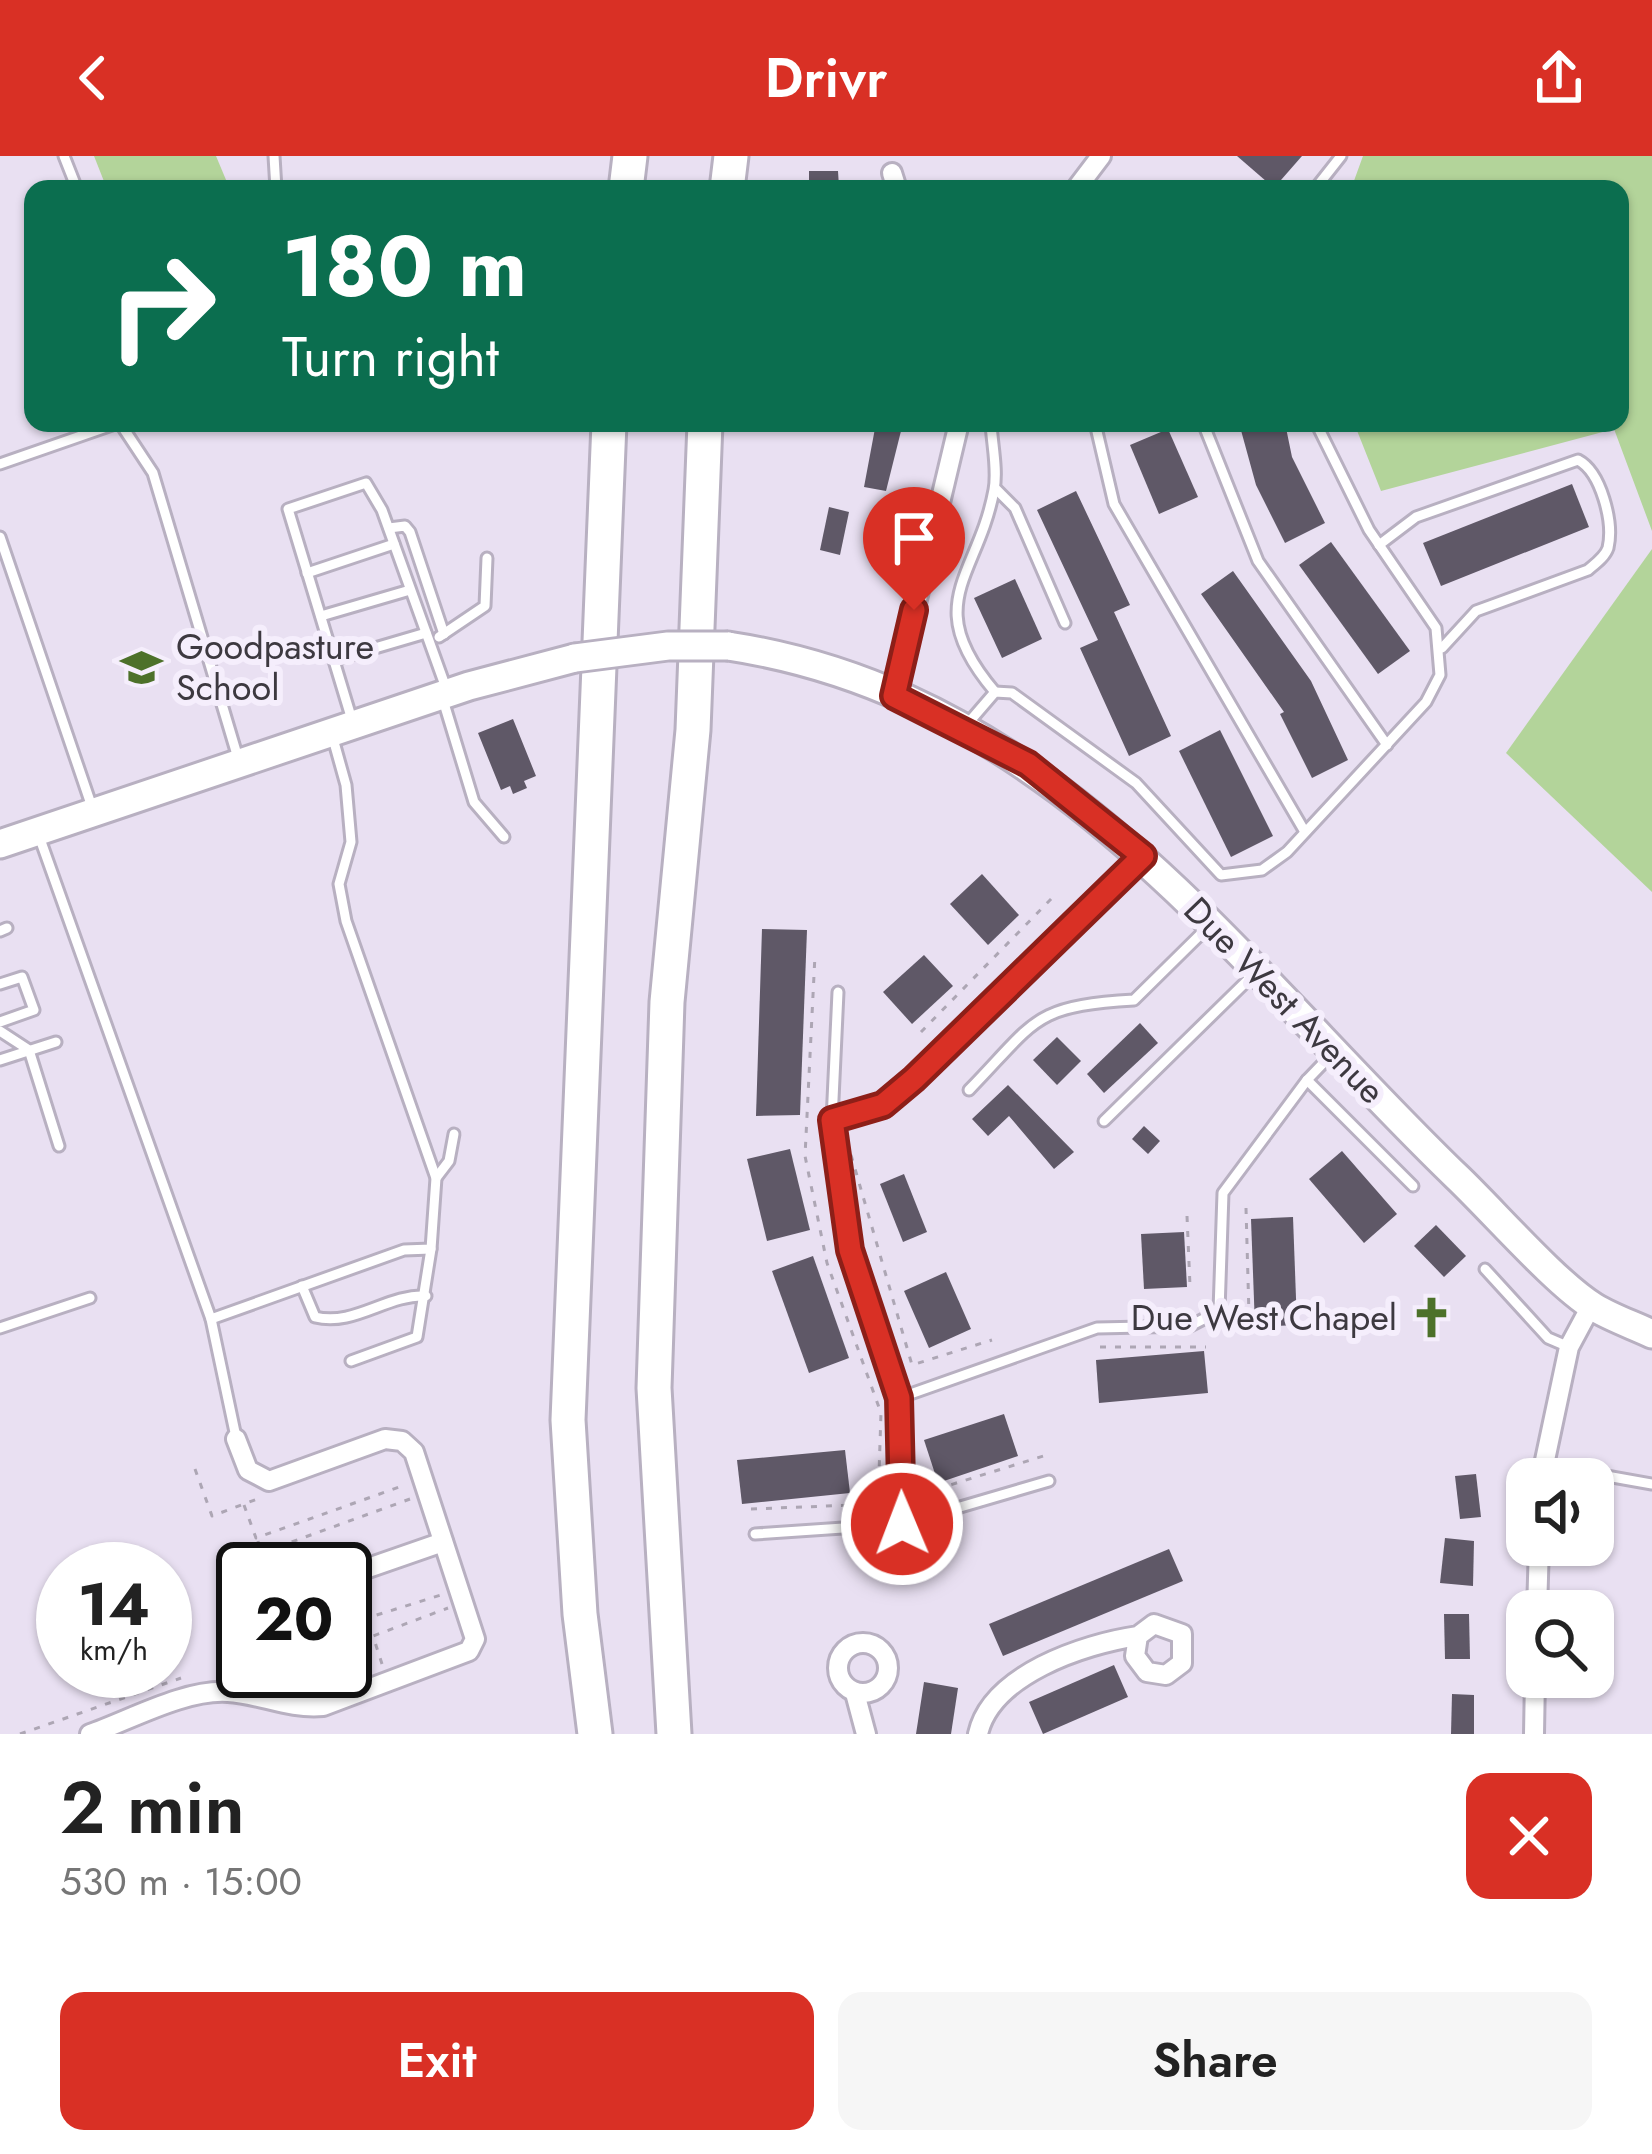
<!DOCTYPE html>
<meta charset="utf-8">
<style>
body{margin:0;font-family:Jost,sans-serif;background:#f6f6f6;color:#222;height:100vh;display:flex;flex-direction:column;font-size:45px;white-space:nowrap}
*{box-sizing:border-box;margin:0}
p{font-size:39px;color:#767676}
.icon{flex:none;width:66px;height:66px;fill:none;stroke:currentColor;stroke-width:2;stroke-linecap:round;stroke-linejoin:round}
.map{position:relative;height:1578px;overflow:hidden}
.drawer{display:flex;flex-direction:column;background:#fff;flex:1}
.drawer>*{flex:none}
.guide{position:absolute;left:24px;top:24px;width:1605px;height:252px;border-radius:24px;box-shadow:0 3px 9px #0004;background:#0b6e4f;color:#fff;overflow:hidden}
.fabs{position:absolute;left:1506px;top:1302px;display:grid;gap:24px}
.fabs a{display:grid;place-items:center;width:108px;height:108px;border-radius:24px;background:#fff;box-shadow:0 3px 9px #0004;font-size:60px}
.speed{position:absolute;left:36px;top:1386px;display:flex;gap:24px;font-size:60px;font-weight:700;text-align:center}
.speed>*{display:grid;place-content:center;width:156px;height:156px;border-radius:50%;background:#fff;box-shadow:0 3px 9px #0004;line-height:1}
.speed small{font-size:30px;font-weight:400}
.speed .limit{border:6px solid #111;border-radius:18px;background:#fff;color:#111}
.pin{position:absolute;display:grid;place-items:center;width:102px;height:102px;color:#fff;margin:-123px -51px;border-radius:50% 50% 50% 0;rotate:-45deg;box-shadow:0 0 12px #0007}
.pin .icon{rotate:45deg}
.me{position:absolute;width:132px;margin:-66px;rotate:359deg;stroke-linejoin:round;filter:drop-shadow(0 0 9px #0008)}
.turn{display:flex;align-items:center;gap:42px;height:252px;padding:0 60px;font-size:54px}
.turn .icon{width:156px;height:156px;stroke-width:2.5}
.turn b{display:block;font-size:84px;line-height:102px}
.round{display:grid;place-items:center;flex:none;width:126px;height:126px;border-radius:24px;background:#f6f6f6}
.headline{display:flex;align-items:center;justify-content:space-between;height:204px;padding:0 60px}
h1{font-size:72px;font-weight:600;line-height:90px}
.button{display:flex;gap:24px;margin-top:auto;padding:24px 60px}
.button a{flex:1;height:138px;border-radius:24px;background:#d93025;color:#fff;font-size:48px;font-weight:600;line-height:138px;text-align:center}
.button a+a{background:#f6f6f6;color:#222}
header{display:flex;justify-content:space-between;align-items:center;height:156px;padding:0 60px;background:#d93025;color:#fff;font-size:54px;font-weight:600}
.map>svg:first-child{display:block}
</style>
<header><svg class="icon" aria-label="back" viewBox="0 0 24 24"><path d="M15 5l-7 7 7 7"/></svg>Drivr<svg class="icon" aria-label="share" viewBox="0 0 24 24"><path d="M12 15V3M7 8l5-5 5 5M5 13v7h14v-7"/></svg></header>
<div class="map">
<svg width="1652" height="1578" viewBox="0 0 1652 1578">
<rect width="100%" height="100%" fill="#e9e0f2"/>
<g fill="#b3d49a">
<polygon points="94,0 216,0 229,31 107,33"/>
<polygon points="1363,0 1652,0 1652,375 1614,273 1381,335 1354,267 1620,267 1620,33 1351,33"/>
<polygon points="1652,393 1652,736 1506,597"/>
</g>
<g fill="#5f5867">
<polygon points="1237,0 1302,0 1274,32"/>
<polygon points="809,15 838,15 839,31 809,33"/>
<polygon points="876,267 903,267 886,335 864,331"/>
<polygon points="1239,267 1285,267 1292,301 1325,367 1285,387 1256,329"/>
<polygon points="1168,273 1198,341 1159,358 1130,289"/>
<polygon points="1572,328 1589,371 1441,430 1423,387"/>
<polygon points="1076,335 1130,449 1114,456 1171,580 1129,600 1080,492 1098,484 1037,354"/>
<polygon points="829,351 849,356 840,399 820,394"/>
<polygon points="1331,386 1410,495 1378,518 1299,409"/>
<polygon points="1233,415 1311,525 1348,604 1312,622 1280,558 1284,556 1201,438"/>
<polygon points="1015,423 1042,483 1002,502 974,442"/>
<polygon points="513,563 536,620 524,625 527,632 513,638 510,630 501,634 478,577"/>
<polygon points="1220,574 1273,680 1231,701 1179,595"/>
<polygon points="982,718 1019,759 988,789 950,748"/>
<polygon points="762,773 807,774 800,959 756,960"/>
<polygon points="924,799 953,830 912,868 883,836"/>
<polygon points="1140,867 1158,887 1104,937 1087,918"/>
<polygon points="1057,881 1081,905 1057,929 1033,904"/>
<polygon points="1008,929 1074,996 1054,1013 1009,960 988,980 972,963"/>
<polygon points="1144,970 1160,985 1148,998 1132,983"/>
<polygon points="790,993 810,1074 767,1085 747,1003"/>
<polygon points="1342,995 1397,1058 1364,1087 1309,1023"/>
<polygon points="904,1018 927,1076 903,1086 880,1028"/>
<polygon points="1293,1061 1297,1169 1255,1171 1251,1063"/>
<polygon points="1436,1069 1466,1100 1444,1121 1414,1090"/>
<polygon points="1184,1076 1187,1131 1144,1133 1141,1078"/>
<polygon points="813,1100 849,1202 809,1217 772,1115"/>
<polygon points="946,1116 971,1173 929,1192 904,1135"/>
<polygon points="1204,1195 1208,1237 1099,1247 1096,1204"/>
<polygon points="1004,1258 1018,1300 938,1327 924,1284"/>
<polygon points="845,1294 850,1337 742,1348 737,1304"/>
<polygon points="1476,1318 1481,1361 1460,1363 1455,1320"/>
<polygon points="1445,1382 1474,1385 1473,1430 1440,1427"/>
<polygon points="1169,1393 1183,1425 1003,1500 989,1468"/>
<polygon points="1444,1458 1469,1458 1470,1503 1445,1503"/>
<polygon points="1114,1509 1128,1541 1043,1578 1029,1546"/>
<polygon points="924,1526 958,1532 951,1578 916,1578"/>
<polygon points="1452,1538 1474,1539 1474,1578 1451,1578"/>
</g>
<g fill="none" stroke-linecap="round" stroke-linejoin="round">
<defs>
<g id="service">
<polyline points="64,0 77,33"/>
<polyline points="274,0 276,33"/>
<polyline points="1315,33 1341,0"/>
<polyline points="120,267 153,317 238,602"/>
<path d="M991 267C992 288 998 314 994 334 978 421 919 447 995 536"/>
<polyline points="1095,267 1114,348 1305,676"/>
<polyline points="1203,267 1258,405 1387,589"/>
<polyline points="0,308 118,267"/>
<polyline points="995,332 1015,352 1065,467"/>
<polyline points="389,372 405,370 410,376 444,478"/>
<polyline points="0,381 93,654"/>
<path d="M1379 389 1416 361 1578 304C1601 316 1614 366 1608 392 1605 401 1595 408 1588 414L1476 455 1442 492"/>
<polyline points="307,417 394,388"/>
<polyline points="321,460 410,434"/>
<polyline points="439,481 485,450 487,402"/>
<polyline points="334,504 426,477"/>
<polyline points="443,544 474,646 504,681"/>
<polyline points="352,564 288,353 366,327 382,354 446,532"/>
<polyline points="964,572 995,536 1012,537 1136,627 1221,719 1262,714 1287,696 1426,546 1440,519 1436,472 1369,374 1316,267"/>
<polyline points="39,680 211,1163 404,1094 431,1093 436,1022 346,765 339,728 351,686 346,629 332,579"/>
<polyline points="1139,704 914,923 883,949 832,965 850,1093 899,1242 1097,1172 1190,1170 1219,1155 1223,1037 1307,924 1332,898"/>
<polyline points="0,775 7,772"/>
<polyline points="0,828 22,821 34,854 0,866"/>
<polyline points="0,875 29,894 59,990"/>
<polyline points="0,904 56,886"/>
<polyline points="1307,924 1413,1030"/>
<path d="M969 934C1037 864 1032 850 1134 844L1209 770"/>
<polyline points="832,965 838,836"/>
<polyline points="1104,965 1255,817"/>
<polyline points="436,1022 449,1005 454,978"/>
<polyline points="1485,1113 1548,1182 1569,1191"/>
<path d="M302 1130 315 1161C354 1171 387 1138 426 1140"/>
<polyline points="211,1163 236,1281"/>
<polyline points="0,1172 90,1142"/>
<polyline points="351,1205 417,1181 431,1093"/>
<polyline points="1545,1309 1652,1328"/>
<polyline points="902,1368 1049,1325"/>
<polyline points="755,1378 902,1368 899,1242"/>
</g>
<g id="minor">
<polyline points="892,17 897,33"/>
<polyline points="1076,33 1101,0"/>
<polyline points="894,540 959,267"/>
<polyline points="1541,1323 1569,1191 1591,1150"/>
<polyline points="345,1420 443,1386"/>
<polyline points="1537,1455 1539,1389"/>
<circle cx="863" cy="1512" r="25"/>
<polyline points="855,1537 866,1578"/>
<path d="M90 1578C130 1564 185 1533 228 1536 261 1538 288 1553 323 1550L469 1495 475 1483 414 1296 402 1285 385 1283 269 1325 248 1314 236 1283"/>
<path d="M978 1578C991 1519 1083 1488 1138 1480L1154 1468 1182 1478V1507L1166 1519 1147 1516 1135 1500 1138 1480"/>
<polyline points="1534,1578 1535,1521"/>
</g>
<g id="secondary">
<path d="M728 490C1056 540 1235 807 1456 1020 1492 1054 1556 1128 1594 1151 1612 1162 1633 1169 1652 1178"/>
<polyline points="0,688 469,530 575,502"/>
</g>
<g id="motorway">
<polyline points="626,33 630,0"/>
<polyline points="727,33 731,0"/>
<polyline points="595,1578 580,1458 568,1264 609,267"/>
<polyline points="674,1578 654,1232 667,846 693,574 705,267"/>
</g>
</defs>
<use href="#service" stroke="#b8b0c1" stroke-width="15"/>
<use href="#minor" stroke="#b8b0c1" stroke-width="24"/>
<use href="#secondary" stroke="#b8b0c1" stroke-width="33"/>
<use href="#motorway" stroke="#b8b0c1" stroke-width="39"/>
<g stroke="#ada6b4" stroke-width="3" stroke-dasharray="6 9" stroke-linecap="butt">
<polyline points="921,876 1055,739"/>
<polyline points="851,999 912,1209 992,1184"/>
<polyline points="1246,1052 1249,1159"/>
<polyline points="1187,1060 1190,1130"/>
<polyline points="1100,1191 1206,1191"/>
<polyline points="195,1313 212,1360 260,1342"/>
<polyline points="937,1333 1050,1298"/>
<polyline points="244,1349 256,1382 405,1329"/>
<polyline points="751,1353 878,1348 881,1257 827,1107 805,1000 815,799"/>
<polyline points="258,1385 261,1397 410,1343"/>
<polyline points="275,1392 283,1413"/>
<polyline points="348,1468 444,1438"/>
<polyline points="382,1508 373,1480 448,1452"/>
<polyline points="20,1578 181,1522"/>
</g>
<use href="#service" stroke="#fff" stroke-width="9"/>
<use href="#minor" stroke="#fff" stroke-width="18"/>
<use href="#secondary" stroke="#fff" stroke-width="27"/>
<use href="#motorway" stroke="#fff" stroke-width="33"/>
<defs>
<polyline id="secondary-bridge" points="575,502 668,490 728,490"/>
</defs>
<use href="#secondary-bridge" stroke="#b8b0c1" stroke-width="33" stroke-linecap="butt"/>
<use href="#secondary-bridge" stroke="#fff" stroke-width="27"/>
</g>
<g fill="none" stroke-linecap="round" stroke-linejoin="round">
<defs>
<polyline id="route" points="902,1368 899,1242 850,1094 832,964 883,949 914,923 1143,700 1028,608 894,540 914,454"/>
</defs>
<use href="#route" stroke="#8d1f18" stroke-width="30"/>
<use href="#route" stroke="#d93025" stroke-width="21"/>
</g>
<defs>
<symbol id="school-bare" viewBox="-9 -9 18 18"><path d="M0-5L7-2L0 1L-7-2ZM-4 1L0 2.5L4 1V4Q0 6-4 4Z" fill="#4d712a" stroke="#f5eefc" stroke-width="2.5" paint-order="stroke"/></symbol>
<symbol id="church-bare" viewBox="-9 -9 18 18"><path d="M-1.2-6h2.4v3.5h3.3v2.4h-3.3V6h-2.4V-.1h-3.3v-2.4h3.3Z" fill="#4d712a" stroke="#f5eefc" stroke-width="2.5" paint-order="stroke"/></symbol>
</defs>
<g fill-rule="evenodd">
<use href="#school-bare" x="112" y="482" width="59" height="59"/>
<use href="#church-bare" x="1402" y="1132" width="59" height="59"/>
</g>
<g text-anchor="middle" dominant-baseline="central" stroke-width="12" stroke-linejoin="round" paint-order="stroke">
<g font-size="36" fill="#3d3940" stroke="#f5eefc" text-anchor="start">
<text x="176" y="490">Goodpasture<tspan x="176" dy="41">School</tspan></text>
<text x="1397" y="1161" text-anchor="end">Due West Chapel</text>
</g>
<g font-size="36" fill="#3d3940" stroke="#f5eefc">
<text transform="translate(1285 844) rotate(46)">Due West Avenue</text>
</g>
</g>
</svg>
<div class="fabs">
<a><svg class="icon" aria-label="sound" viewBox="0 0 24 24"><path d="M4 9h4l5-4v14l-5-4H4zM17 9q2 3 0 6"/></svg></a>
<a><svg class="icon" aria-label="search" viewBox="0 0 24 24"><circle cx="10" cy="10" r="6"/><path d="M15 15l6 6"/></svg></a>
</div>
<div class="speed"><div>14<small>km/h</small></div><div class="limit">20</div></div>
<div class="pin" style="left:914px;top:454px;background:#d93025"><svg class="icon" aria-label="arrive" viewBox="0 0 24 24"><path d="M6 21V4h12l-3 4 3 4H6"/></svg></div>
<svg class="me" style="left:902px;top:1368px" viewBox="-20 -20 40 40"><circle r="17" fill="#d93025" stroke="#fff" stroke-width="3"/><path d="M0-11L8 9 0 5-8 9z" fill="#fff"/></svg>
<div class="guide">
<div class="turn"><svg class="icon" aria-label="right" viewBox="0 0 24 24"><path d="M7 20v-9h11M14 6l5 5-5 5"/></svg><div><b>180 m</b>Turn right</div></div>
</div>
</div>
<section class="drawer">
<div class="headline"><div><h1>2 min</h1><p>530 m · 15:00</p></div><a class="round" style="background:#d93025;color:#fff"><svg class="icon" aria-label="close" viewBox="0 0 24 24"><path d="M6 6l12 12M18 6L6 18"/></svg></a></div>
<div class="button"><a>Exit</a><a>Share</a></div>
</section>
